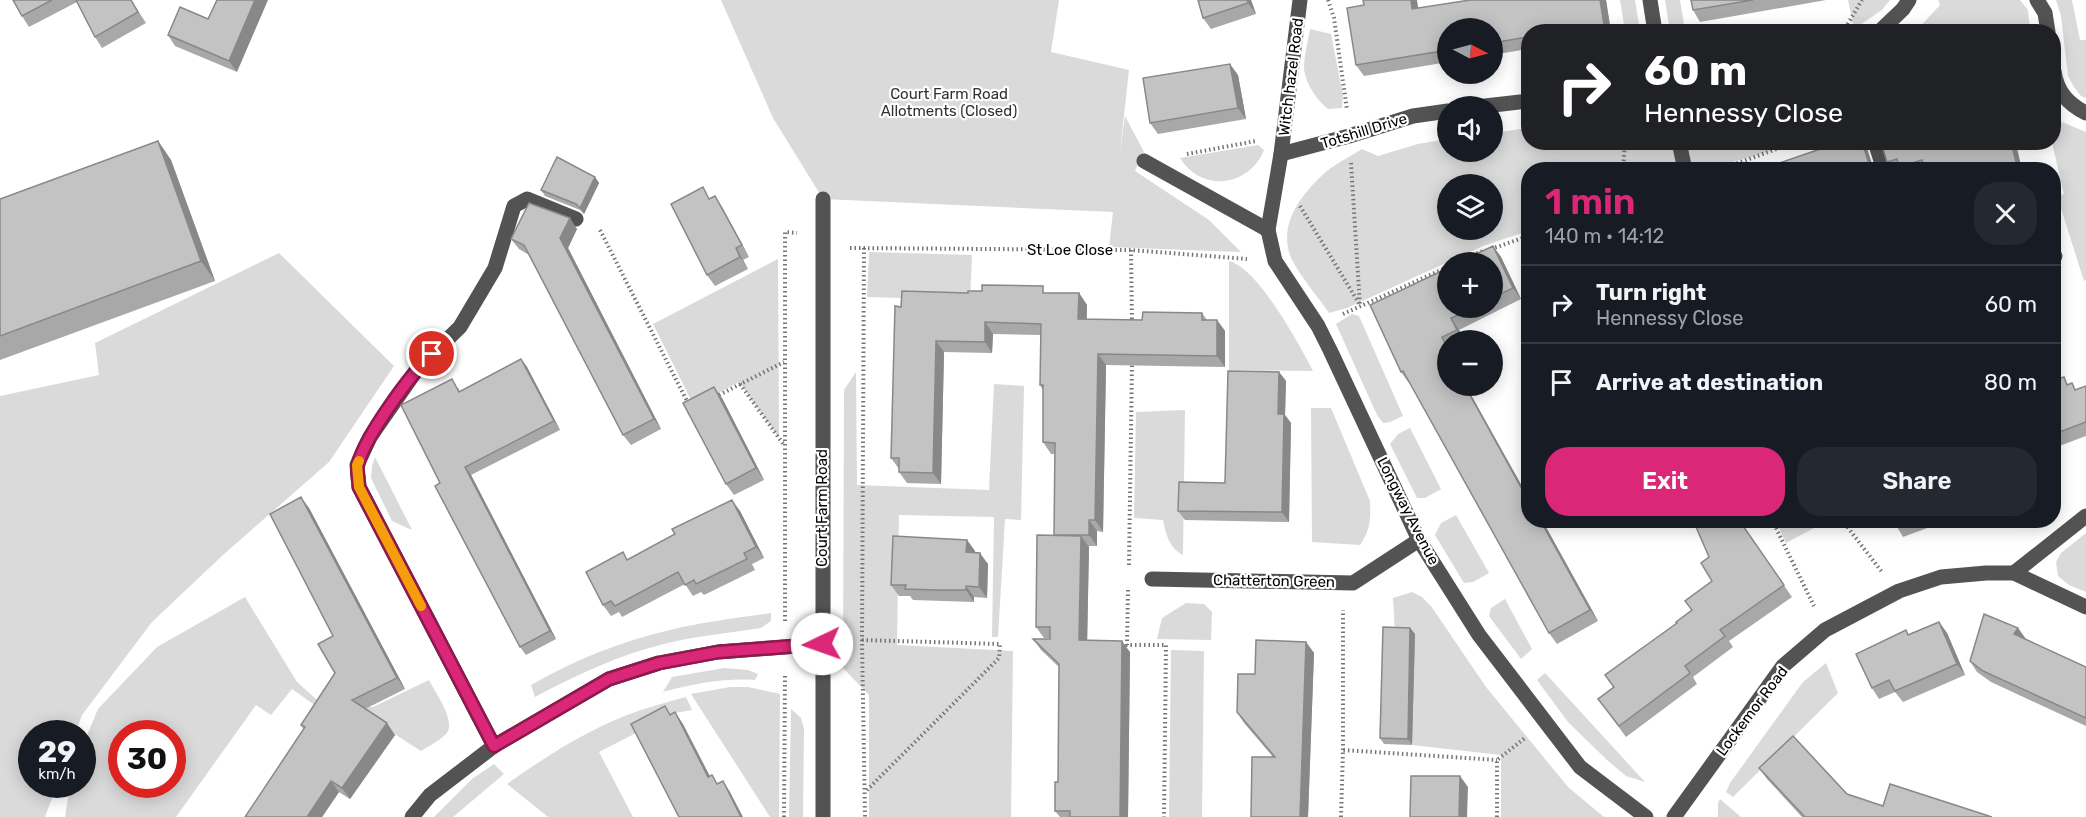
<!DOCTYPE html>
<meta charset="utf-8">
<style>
body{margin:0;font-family:Rubik,sans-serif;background:#242831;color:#f1f3f6;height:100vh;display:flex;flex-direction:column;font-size:22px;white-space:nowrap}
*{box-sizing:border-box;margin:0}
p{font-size:20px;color:#9ea1a6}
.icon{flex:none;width:33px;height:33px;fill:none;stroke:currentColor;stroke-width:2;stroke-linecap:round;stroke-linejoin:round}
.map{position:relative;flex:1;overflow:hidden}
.sheet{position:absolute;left:1521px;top:162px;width:540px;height:366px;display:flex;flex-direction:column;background:#171b24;border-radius:24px;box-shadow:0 3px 15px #0003}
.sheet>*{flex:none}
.hud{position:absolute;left:1521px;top:24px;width:540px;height:126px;border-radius:24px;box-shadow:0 3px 15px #0003;background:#202124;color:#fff;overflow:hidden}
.needle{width:39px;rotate:96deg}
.fabs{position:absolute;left:1437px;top:18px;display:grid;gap:12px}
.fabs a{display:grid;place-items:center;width:66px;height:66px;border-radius:50%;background:#171b24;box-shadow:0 3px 15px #0003;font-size:30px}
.speed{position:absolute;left:18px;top:720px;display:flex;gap:12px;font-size:30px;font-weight:700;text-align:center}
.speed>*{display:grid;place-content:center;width:78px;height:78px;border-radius:50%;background:#171b24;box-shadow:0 3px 15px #0003;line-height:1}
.speed small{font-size:15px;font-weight:400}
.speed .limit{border:9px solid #d22;background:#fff;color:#111}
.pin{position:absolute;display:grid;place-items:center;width:51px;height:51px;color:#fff;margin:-26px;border:3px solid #fff;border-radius:50%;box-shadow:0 2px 6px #0007}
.me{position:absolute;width:66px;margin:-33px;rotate:267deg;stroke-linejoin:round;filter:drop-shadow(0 0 4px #0008)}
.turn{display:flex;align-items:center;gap:21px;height:126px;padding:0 24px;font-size:27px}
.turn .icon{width:78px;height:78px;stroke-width:2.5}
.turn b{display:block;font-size:42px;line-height:51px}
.round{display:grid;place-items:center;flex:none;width:63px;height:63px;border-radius:24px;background:#242831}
.head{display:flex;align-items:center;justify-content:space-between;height:102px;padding:0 24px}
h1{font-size:36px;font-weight:600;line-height:45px;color:#db2777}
.primary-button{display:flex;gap:12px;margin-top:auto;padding:12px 24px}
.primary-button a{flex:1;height:69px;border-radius:24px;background:#db2777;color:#fff;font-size:24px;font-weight:600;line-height:69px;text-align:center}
.primary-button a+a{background:#242831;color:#f1f3f6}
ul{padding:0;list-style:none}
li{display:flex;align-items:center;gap:18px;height:78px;padding:0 24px;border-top:2px solid #363941}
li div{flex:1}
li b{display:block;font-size:22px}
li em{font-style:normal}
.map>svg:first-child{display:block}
</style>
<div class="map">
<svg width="2086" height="817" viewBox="0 0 2086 817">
<rect width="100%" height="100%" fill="#fff"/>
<g fill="#dadada" fill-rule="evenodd">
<polygon points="721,0 1059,0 1051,52 1129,70 1120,152 1125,116 1144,152 1135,171 1209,220 1241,252 1109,247 1113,212 823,199 773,118"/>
<polygon points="1620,0 1635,0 1640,31 1625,31"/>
<polygon points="1665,0 1680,0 1685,31 1670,31"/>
<polygon points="1848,0 1890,0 1882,10 1854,29"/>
<polygon points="1938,0 2020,0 2028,10 2030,31 1916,31 1940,5"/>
<polygon points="2056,0 2072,0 2080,40 2086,40 2086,98 2081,96 2074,87 2068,76 2061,16"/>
<path d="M1310 29 1331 34 1343 95 1342 108 1328 109C1317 100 1305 83 1304 68 1304 56 1308 41 1310 29Z"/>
<polygon points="2054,116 2057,120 2086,132 2086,280 2084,281 2057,196 2064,194 2052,143 2054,142"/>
<path d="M1528 128V142L1797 143 1719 166V169L1528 170V231L1483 246 1347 308 1329 313C1318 297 1301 277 1292 260 1276 225 1302 193 1327 171 1337 163 1351 156 1362 149L1378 156 1418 144 1447 139 1448 152H1492L1493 133ZM1448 184H1492V230H1448Z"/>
<path d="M1258 145 1264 150C1249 187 1201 193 1180 158Z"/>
<polygon points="869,252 972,255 970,300 867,297"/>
<polygon points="279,253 394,366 329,462 223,555 152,622 82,715 75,733 32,734 32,784 57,785 45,817 0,817 0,396 99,375 95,343"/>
<polygon points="778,259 779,438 739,382 694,406 653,324"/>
<path d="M1229 261C1258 268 1299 344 1313 371L1229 370Z"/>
<polygon points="1352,314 1359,316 1403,416 1390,422 1383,423 1377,415 1336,324"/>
<polygon points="856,372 857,485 989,490 994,384 1024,386 1021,520 1005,519 998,637 992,637 994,517 899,515 897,645 1013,651 1011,817 869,817 869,695 843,668 844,390"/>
<path d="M1311 408H1331L1370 501C1371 518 1370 531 1360 545L1312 542Z"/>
<path d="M1185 410 1183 555C1169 548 1166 534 1163 520L1134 518 1136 412Z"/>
<polygon points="1410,428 1441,489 1425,498 1417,498 1390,444 1398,434"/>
<polygon points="375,457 412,530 392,521 371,478 372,466"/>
<polygon points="1456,515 1489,573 1473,582 1464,583 1435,535 1441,523"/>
<polygon points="1776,521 1827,521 1786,543"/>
<polygon points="2086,533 2086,592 2069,585 2058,576 2056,562 2061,553"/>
<polygon points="1412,592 1422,597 1431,606 1486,687 1568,787 1604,817 1501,817 1501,755 1412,745 1395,633 1393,598"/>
<path d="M245 597 297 682 324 706 373 707 429 680C435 692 457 722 446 734 439 741 429 746 421 751L366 716 323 711 292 689 271 715 256 705 176 817H65L70 785 82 784 83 745 98 709 157 647ZM122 734H172V784H122Z"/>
<polygon points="1505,599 1532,649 1521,659 1489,616 1491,608"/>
<polygon points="1186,603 1204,604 1212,612 1211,640 1157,639 1162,618"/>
<path d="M771 613V621L761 628C729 633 695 636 664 644 619 655 576 675 535 697L531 685C574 660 622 641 670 630 703 622 737 618 771 613Z"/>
<polygon points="1171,650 1204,651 1202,817 1169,817"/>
<polygon points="1826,663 1838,693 1733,797 1726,792 1730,783 1803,682"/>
<path d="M724 668 748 670 758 674 755 680C723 678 694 684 663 692L672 677Z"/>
<polygon points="1545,673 1645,782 1626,776 1607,760 1568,722 1537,680"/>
<polygon points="730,687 748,687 780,694 779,817 770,817 691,694"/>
<path d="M686 697 692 710 675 713 599 752 633 817H548L507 784C548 755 593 726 641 710 656 705 671 701 686 697Z"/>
<polygon points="791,709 801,718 804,729 803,817 789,817"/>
<polygon points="494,764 504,774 453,817 434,817 472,779"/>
<polygon points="1720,799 1741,817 1718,817 1718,803"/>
</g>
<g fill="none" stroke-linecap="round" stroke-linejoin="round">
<g stroke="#757575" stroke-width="4" stroke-dasharray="1.5 3" stroke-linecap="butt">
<polyline points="1328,0 1334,18 1347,110"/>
<polyline points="1843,32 1862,0"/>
<polyline points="1187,154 1256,141"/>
<polyline points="1351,163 1360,306"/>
<polyline points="1724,168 1796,142"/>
<polyline points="1623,170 1625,142"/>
<polyline points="1300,206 1360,305"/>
<polyline points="600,230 689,405"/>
<polyline points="850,248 1131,250 1247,259"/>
<polyline points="864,248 862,640 865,817"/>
<polyline points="1491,249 1528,236"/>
<polyline points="1131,250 1132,325"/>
<polyline points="1456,262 1483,251"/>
<polyline points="1343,314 1448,267"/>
<polyline points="740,384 784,445"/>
<polyline points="715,397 784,362"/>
<polyline points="1772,520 1814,606"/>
<polyline points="1842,520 1882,572"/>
<polyline points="1129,565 1132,362"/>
<polyline points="1128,590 1127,645 1166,645 1164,817"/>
<polyline points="785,621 785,232 797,233"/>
<polyline points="862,640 1000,644 999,658 865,792"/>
<polyline points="1343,750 1343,610"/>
<polyline points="784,817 785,674"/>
<polyline points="1341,817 1343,750 1497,760"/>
<polyline points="1497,817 1497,760 1525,738"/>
</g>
<g stroke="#535353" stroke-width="15">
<polyline points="1300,0 1281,154 1268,230 1275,261 1318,326 1330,350 1419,540 1479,635 1580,767 1646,817"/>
<polyline points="1650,0 1655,32"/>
<polyline points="2037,0 2045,13 2048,32"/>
<polyline points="1879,32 1903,9 1909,0"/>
<path d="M2054 71C2057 92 2068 104 2086 113"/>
<polyline points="1485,106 1528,101"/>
<polyline points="1679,142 1685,170"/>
<polyline points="1875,142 1884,170"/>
<polyline points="1281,154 1349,136 1413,116 1448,111"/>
<polyline points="1144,161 1268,230"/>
<polyline points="823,199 823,817"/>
<polyline points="2054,256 2055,256"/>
<polyline points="2014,573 2086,516"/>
<polyline points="1152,579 1353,583 1419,540"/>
<polyline points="494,746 359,487 357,465 370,437 418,368 460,327 495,268 514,206 527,199 576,219"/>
<polyline points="412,817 430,795 494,746 609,679 659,663 718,652 823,644"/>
<polyline points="1674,817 1783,666 1825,630 1899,591 1941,577 1986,573 2014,573 2086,607"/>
</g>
</g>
<g fill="#a8a8a8">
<polygon points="13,0 131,0 146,23 102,48 95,37 77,2 29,27 22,16"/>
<polygon points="1251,0 1256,14 1211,29 1203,18"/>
<polygon points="1470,0 1606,0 1611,32 1528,32 1528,49 1492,55 1492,28 1448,28 1448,62 1364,76 1356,65 1418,8"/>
<polygon points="1691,0 1826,0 1700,22 1693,10"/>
<polygon points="208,19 237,72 175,46 168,35"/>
<polygon points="1238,75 1246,119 1158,134 1150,123"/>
<polygon points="158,141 171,160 215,281 0,360 0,199"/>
<polygon points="1881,142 2016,142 2022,170 1892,170 1887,162"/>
<polygon points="595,177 599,183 584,214 580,210 545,196 541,190"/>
<polygon points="711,198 722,207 749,257 743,260 748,269 715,286 707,275"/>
<polygon points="2054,206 2060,229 2054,231"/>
<polygon points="577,229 568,248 661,429 631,445 623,435 529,255 519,249 511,239"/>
<polygon points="1493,246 1501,257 1521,299 1459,330 1464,340 1448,340 1448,386 1466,386 1528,497 1528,520 1542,520 1598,621 1557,644 1549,633 1410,383 1409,383 1401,372 1448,308 1492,308"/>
<polygon points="968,293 1079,293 1087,305 1087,319 1142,320 1202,313 1207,320 1217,320 1225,331 1225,367 1106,365 1103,532 1097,531 1097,546 1089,546 1087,640 1130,652 1128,817 1060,817 1055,811 1058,782 1059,667 1041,650 1033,639 1050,639 1050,638 1044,638 1036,627 1055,535 1055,454 1051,454 1043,442 1043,390 1040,385 1041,335 993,334 992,353 944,352 941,484 907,483 899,472 899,469 891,458 901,307"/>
<polygon points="521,359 527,367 560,430 471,475 556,639 526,655 520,647 440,483 458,387 460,392"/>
<polygon points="1279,372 1286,381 1285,415 1291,423 1289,522 1185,520 1178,511 1225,483"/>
<polygon points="2054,380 2069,384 2077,390 2086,386 2086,436 2054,448"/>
<polygon points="722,398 764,480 734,495 726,484"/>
<polygon points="309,508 405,689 365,709 395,735 350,799 339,792 322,817 245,817 304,730 301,725 335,673 333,636"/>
<polygon points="740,511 764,558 752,564 755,570 704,595 701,592 693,596 685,584 622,617 619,612 611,616 603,605 628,559"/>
<polygon points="1739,520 1792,597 1729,641 1733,647 1693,677 1697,684 1626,737 1598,699 1613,687 1605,675 1677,623 1692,610 1712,581 1709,557"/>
<polygon points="1894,520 1949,520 1903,537 1896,525"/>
<polygon points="967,540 975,551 975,553 988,564 987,598 974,597 974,602 913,600 910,596 899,596 891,585"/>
<polygon points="1939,622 1947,633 1965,675 1903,702 1895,692 1879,699 1872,688 1909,634"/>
<polygon points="1410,628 1415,634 1412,745 1384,744 1380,738"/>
<polygon points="2018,628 2025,639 2086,667 2086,726 1991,682 1977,672 1970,661"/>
<polygon points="1306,642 1314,653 1308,817 1251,817 1273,757 1244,723 1237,712 1255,674"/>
<polygon points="1759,768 1883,806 1992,817 1802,817 1767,779"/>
</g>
<g fill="#888">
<polygon points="255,0 268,0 237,72 229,61"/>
<polygon points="1247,0 1251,0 1256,14 1248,3"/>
<polygon points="1411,0 1417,0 1420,20 1412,9"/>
<polygon points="1600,0 1606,0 1611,32 1609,32 1604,25"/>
<polygon points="1230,64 1238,75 1246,119 1238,108"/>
<polygon points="158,141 171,160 215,281 201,261"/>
<polygon points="1862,142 1866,142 1866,145 1874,170 1872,170 1870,167"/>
<polygon points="2011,142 2015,143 2022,170 2018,170"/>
<polygon points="595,177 599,183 584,214 580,208"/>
<polygon points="715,196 722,207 749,257 742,245"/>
<polygon points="2054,206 2060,229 2054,220"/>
<polygon points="570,218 577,229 568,248 661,429 654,419 560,238"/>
<polygon points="1493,246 1501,257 1521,299 1513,288"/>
<polygon points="736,248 743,260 748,269 740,257"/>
<polygon points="1079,293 1087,305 1086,330 1078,319"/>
<polygon points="1451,318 1459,330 1464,340 1457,330"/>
<polygon points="1217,320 1225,331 1225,367 1217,356"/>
<polygon points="985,322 993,334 992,353 985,342"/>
<polygon points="936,341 944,352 941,484 933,473"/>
<polygon points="1098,354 1106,365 1103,532 1095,520"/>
<polygon points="521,359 527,367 560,430 554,421"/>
<polygon points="1279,372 1286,381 1285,415 1291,423 1289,522 1282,512 1278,414"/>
<polygon points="1465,386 1466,386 1528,497 1528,500"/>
<polygon points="714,387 722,398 764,480 756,468"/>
<polygon points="465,467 471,475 556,639 550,631"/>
<polygon points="301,497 309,508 405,689 397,678"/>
<polygon points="732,500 740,511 764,558 756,547"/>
<polygon points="1089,520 1097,531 1097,546 1089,535"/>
<polygon points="1540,520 1542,520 1598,621 1590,610"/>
<polygon points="1081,536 1089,547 1087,651 1079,640"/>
<polygon points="967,540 975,551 974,564 966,552"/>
<polygon points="980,553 988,564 987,598 979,587"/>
<polygon points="966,586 974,597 974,602 966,590"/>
<polygon points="1939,622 1947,633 1965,675 1957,664"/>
<polygon points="1410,628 1415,634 1412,745 1408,739"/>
<polygon points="2018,628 2026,639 2014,634"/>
<polygon points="1122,641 1130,652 1128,817 1120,817"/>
<polygon points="1306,642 1314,653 1308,817 1300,817"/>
<polygon points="675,712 683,724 716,788 708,777"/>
<polygon points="387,723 395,735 350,799 342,788"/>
<polygon points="1460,776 1468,787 1467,817 1459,817"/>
<polygon points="331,781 339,792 322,817 307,817"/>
<polygon points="723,781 730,792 743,817 741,817"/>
</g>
<g fill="#c3c3c3" stroke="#888" stroke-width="1.5">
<polygon points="13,0 52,0 22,16"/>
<polygon points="76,0 131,0 138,12 95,37"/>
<polygon points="217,0 255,0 229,61 168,35 180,7 208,19"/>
<polygon points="1198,0 1247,0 1248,3 1203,18"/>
<polygon points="1363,0 1411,0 1412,9 1470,0 1600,0 1604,25 1561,32 1528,32 1528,37 1492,43 1492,28 1448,28 1448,50 1356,65 1347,8 1364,5"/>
<polygon points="1691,0 1753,0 1693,10"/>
<polygon points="1230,64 1238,108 1150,123 1143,78"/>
<polygon points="158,141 201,261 0,336 0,199"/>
<polygon points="1824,142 1862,142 1870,167 1862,170 1759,170 1826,147"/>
<polygon points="1881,142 2011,142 2018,170 1925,170 1922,160 1899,167 1897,159 1887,162"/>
<polygon points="557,157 595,177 580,208 576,204 541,190"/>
<polygon points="703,187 709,199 715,196 742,245 736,248 740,257 707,275 671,204"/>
<polygon points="529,203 570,218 560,238 654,419 623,435 524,245 511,239"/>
<polygon points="1493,246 1513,288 1492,298 1492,262 1459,262"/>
<polygon points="1448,268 1448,308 1474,308 1451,318 1457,330 1442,337 1448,350 1448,386 1465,386 1528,500 1528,520 1540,520 1590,610 1549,633 1403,371 1401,372 1370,305"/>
<polygon points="982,285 1043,286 1043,293 1079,293 1078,319 1142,320 1143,312 1202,313 1202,320 1217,320 1217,356 1098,354 1095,520 1089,520 1089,535 1054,535 1055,443 1043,442 1043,385 1040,385 1041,324 985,322 985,342 936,341 933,473 899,472 899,458 891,458 895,306 901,307 902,291 968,293 968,291 982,291"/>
<polygon points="521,359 554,421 465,467 550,631 520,647 435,486 440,483 401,405 452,379 459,392"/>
<polygon points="1228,371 1279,372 1278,414 1284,414 1282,512 1178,511 1179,482 1225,483"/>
<polygon points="2064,377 2067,385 2072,383 2075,390 2086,386 2086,422 2054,434 2054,380"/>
<polygon points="714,387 756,468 726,484 683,403"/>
<polygon points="301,497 397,678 352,700 387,723 342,788 331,781 307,817 245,817 305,727 301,725 335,673 318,644 333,636 270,514"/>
<polygon points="732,500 756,547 744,553 747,559 696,584 694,580 685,585 678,572 615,606 611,601 603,605 586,572 623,552 627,560 675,534 672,529"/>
<polygon points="1693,520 1739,520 1784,585 1720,630 1725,636 1685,666 1690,673 1619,726 1598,699 1614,687 1605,675 1677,623 1676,622 1692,610 1685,601 1712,581 1701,563 1709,557"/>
<polygon points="1894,520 1909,520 1896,525"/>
<polygon points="1037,535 1081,536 1079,640 1122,641 1120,817 1070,817 1070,811 1055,811 1055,782 1058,782 1059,664 1033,639 1050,639 1050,627 1036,627"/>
<polygon points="893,536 967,540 966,552 980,553 979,587 966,586 966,590 937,590 905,589 906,585 891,585"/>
<polygon points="1984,614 2018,628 2014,634 2086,667 2086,718 1983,671 1970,661"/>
<polygon points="1939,622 1957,664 1895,691 1889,680 1872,688 1856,654 1906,630 1908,635"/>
<polygon points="1383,627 1410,628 1408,739 1380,738"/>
<polygon points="1256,640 1306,642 1300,817 1251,817 1252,757 1275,757 1237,712 1238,674 1255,674"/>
<polygon points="665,706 670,715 675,712 708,777 712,775 717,784 723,781 741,817 679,817 631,724"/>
<polygon points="1793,736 1847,794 1883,806 1890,784 1992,817 1805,817 1759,768"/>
<polygon points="1411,776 1460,776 1459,817 1410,817"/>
</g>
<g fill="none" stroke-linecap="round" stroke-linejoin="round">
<defs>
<path id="route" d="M432 354C410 375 366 435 358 464 356 471 359 480 359 487L494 746 609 679 659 663 718 652 822 644"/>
</defs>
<use href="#route" stroke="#8e194d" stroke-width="15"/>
<use href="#route" stroke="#db2777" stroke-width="10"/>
<polyline stroke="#f59e0b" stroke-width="10" points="359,461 357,465 359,487 421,606"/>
</g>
<g text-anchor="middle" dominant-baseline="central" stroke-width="4.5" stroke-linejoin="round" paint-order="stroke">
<g font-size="15" fill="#000" stroke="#fff">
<text transform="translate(1291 77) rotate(-83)">Witch hazel Road</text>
<text transform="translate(1364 131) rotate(-17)">Totshill Drive</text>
<text x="1070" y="250">St Loe Close</text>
<text transform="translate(822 508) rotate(-90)">Court Farm Road</text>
<text transform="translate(1408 511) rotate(63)">Longway Avenue</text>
<text transform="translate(1274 581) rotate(1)">Chatterton Green</text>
<text transform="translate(1752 711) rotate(-53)">Lockemor Road</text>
</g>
<g font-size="15" fill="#313131" stroke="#fff">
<text x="949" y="94">Court Farm Road<tspan x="949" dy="17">Allotments (Closed)</tspan></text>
</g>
</g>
</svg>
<div class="fabs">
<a><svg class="needle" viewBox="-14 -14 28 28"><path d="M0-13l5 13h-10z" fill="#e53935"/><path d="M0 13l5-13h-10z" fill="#9ea1a6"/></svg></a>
<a><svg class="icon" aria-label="sound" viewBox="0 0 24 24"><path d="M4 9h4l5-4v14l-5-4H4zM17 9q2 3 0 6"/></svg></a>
<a><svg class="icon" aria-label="layers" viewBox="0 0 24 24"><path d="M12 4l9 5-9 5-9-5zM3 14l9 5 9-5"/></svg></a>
<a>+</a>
<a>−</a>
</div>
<div class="speed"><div>29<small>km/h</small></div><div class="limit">30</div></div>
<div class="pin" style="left:432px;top:354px;background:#d93025"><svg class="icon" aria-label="arrive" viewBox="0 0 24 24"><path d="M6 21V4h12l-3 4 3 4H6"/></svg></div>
<svg class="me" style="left:822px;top:644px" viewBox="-20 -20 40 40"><circle r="19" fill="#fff"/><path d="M0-13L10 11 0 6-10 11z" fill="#db2777"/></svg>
<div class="hud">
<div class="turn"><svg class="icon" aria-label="right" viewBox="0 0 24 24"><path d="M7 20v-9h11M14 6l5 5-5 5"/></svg><div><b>60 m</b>Hennessy Close</div></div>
</div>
<section class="sheet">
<div class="head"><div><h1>1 min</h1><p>140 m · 14:12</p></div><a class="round"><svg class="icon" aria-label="close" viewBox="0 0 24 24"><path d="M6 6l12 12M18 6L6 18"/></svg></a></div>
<ul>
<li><svg class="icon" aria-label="right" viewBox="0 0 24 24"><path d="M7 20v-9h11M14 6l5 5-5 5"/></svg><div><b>Turn right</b><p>Hennessy Close</p></div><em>60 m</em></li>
<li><svg class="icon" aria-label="arrive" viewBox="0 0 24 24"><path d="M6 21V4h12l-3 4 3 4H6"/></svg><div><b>Arrive at destination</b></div><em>80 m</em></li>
</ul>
<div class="primary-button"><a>Exit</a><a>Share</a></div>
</section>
</div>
